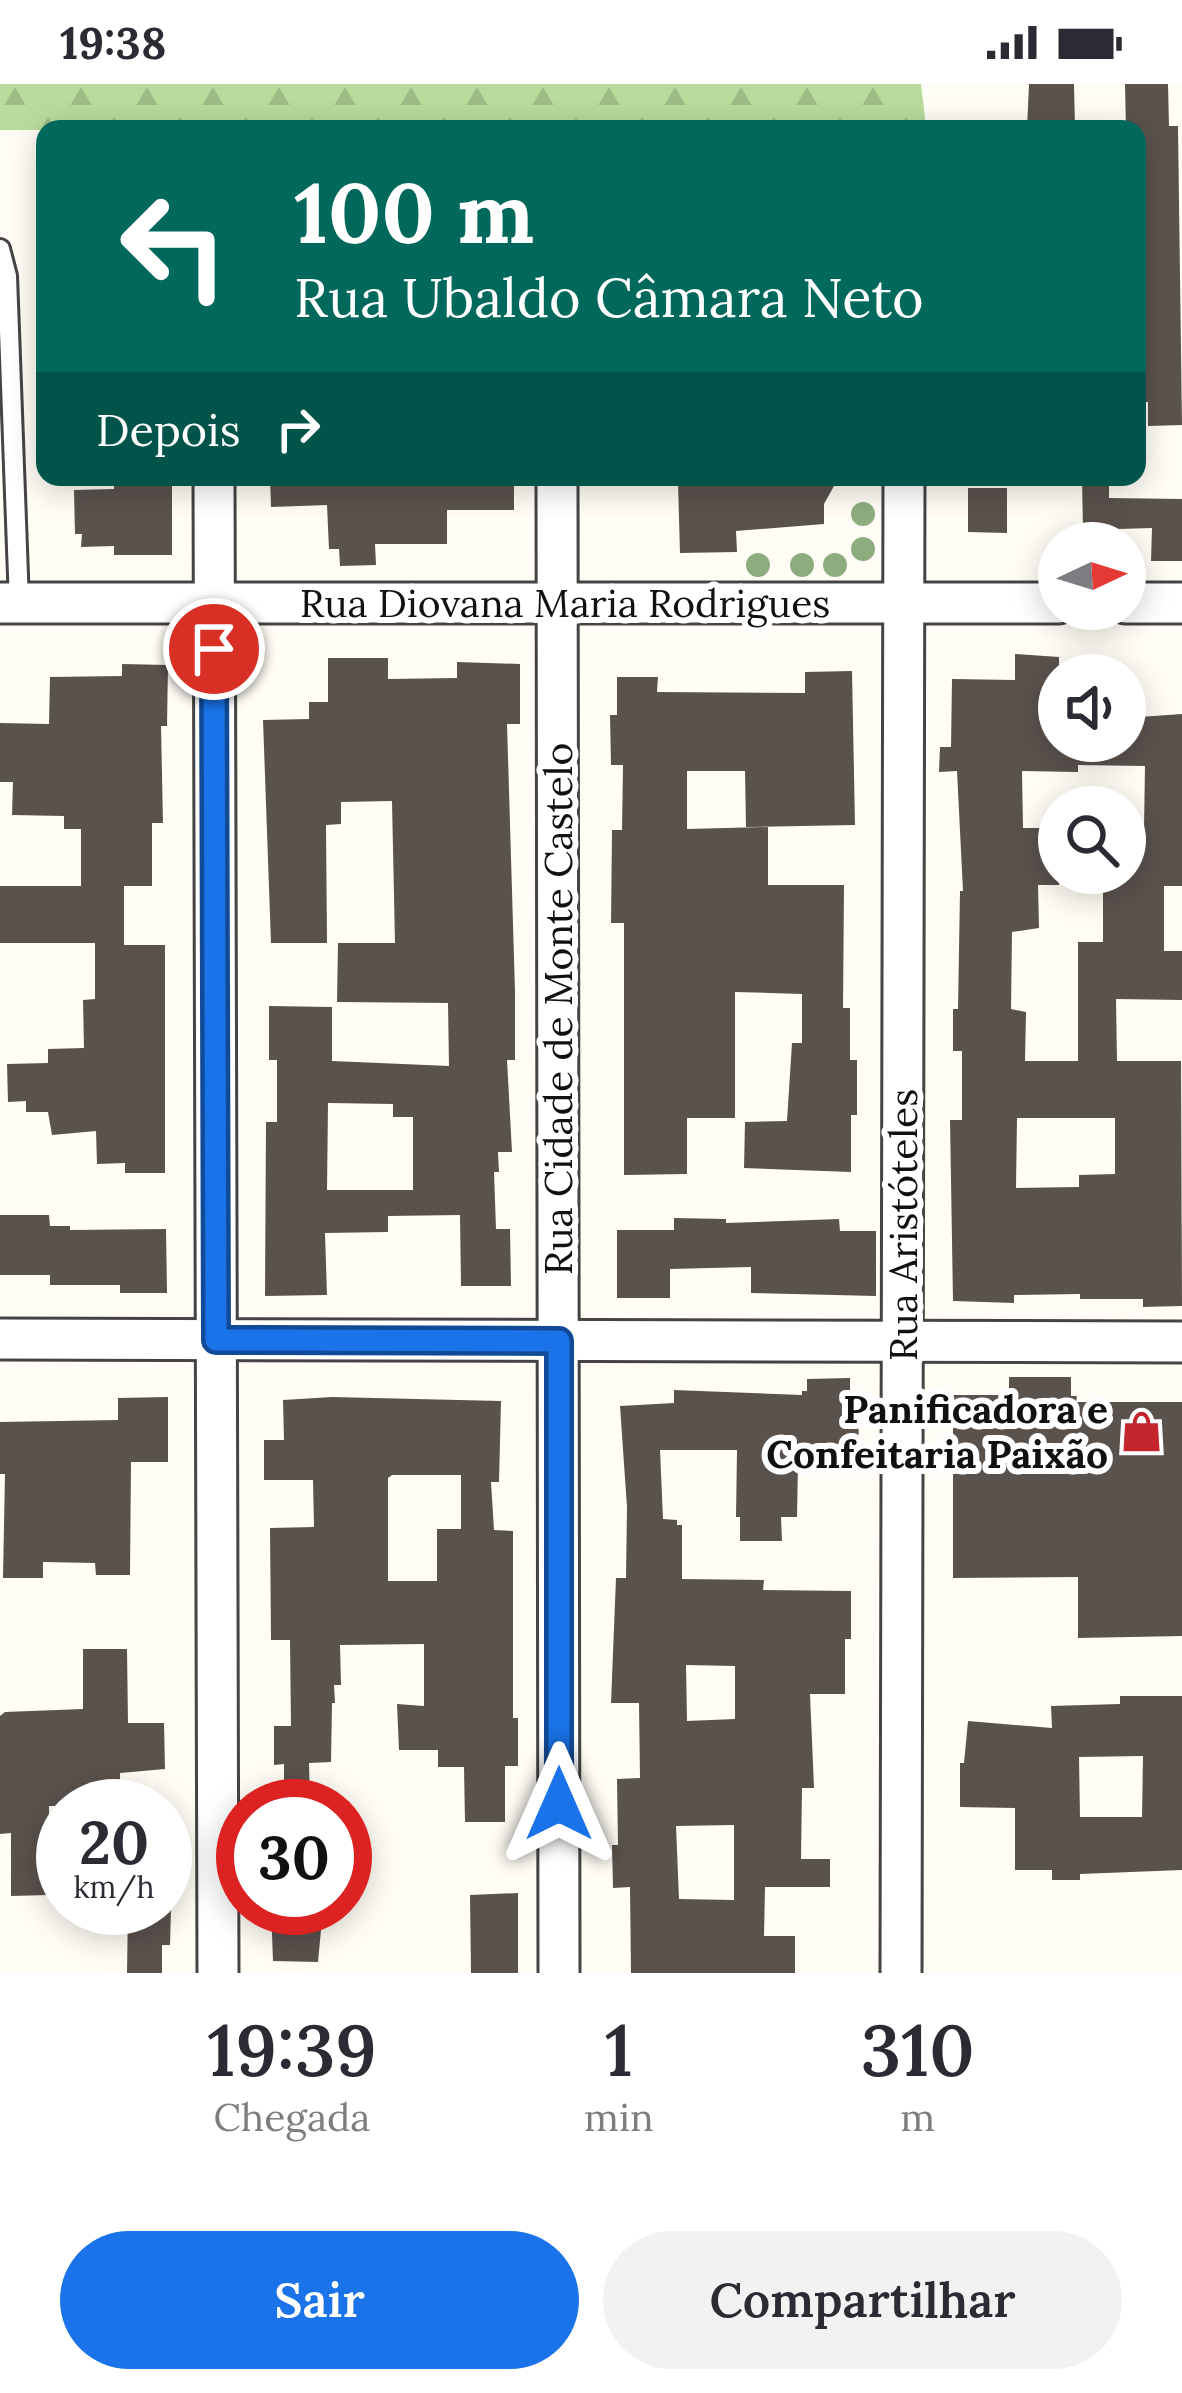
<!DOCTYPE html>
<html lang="pt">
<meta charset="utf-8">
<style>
body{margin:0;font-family:Lora,serif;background:#f2f2f3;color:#2b2b33;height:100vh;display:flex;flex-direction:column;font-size:45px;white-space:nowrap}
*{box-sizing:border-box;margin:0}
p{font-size:39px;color:#7c7c81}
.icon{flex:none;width:66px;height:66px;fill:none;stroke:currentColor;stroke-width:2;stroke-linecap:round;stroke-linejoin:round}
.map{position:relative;height:1889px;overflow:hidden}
.drawer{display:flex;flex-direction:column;background:#fff;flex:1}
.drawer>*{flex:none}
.banner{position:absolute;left:36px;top:36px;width:1110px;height:366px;border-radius:24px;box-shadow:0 6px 30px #0003;background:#00695c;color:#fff;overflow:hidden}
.needle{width:78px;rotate:86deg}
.buttons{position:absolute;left:1038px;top:438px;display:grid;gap:24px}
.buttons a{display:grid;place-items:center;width:108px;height:108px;border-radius:50%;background:#fff;box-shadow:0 6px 30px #0003;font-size:60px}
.speed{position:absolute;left:36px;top:1695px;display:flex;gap:24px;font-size:60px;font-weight:700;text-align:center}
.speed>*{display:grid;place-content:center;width:156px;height:156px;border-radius:50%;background:#fff;box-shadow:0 6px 30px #0003;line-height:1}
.speed small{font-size:30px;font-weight:400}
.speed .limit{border:18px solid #d22;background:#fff;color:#111}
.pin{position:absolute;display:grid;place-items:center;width:102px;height:102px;color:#fff;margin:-51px;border:6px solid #fff;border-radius:50%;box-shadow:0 3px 12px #0007}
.me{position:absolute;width:132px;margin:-66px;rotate:0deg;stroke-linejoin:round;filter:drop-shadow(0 0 9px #0008)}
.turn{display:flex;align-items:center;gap:42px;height:252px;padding:0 60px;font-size:54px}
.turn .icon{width:156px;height:156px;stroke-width:2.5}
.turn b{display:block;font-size:84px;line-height:102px}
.then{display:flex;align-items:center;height:114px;padding:0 60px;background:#0003;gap:24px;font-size:45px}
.eta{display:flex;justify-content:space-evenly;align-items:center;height:204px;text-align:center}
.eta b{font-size:72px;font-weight:600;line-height:84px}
.button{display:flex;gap:24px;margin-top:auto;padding:24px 60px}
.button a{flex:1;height:138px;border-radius:72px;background:#1a73e8;color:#fff;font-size:48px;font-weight:600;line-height:138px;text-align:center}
.button a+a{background:#f2f2f3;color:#2b2b33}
.status{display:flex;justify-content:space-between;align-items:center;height:84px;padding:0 60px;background:#fff;direction:ltr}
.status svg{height:33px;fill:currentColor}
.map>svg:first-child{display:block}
</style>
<div class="status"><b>19:38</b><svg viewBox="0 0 49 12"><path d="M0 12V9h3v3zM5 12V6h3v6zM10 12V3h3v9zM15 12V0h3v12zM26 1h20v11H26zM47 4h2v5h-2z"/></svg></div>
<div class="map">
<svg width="1182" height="1889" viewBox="0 0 1182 1889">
<defs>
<pattern id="forest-firs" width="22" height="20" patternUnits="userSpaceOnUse" patternTransform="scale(3)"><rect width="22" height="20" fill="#b9dc9c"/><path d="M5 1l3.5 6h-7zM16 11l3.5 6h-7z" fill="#9ebc85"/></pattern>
</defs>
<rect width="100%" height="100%" fill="#fffdf5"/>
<polygon fill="url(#forest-firs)" points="0,0 921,0 926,43 0,46"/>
<g fill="#5a524d" fill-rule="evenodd">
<polygon points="1029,0 1074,0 1075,45 1027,45"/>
<polygon points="1125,0 1168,0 1169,42 1178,42 1182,341 1148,342 1148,318 1137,318 1137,43 1126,44"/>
<polygon points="114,393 172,393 172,471 114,471 114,462 81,463 82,450 75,450 74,406 114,405"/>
<polygon points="270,393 514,393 514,426 447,426 447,460 375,460 376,481 340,482 339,465 329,465 327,421 271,423"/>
<polygon points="738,393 839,393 824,420 824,440 736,447 737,468 680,469 678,398 738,397"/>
<polygon points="1082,393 1109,393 1109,414 1182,415 1182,477 1151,477 1152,444 1083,446"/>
<polygon points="968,404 1007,404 1007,449 968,448"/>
<path d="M1015 570 1059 573V657H1125V634L1182 630V802H1164V867H1182V916L1116 915 1117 977H1181L1182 1222 1143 1223V1215H1080V1210L1014 1211V1219L953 1217 950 1036H962V967H953V925H958L960 807H963L957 687 939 688 940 663H951L952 595 1015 596ZM1078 681 1145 682 1144 745H1125V789H1103V858H1078V977H1025L1026 928 1011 925 1012 848 1039 844 1038 801H1059V744H1023L1022 687 1078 688ZM1017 1034H1115V1090L1079 1091V1103L1016 1104Z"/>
<path d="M328 574H388V595L457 594V578L520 580V640H507L515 907V976H507L512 1068H498L499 1088H494L496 1145H510L511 1202H461L460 1131 388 1132V1148L325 1149 327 1211 265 1212 266 1038H277V976H269V922L332 923V977L449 982 448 919 337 918 338 859H395L392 717 341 718V740L326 741 327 859H271L263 636 309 635V618H328ZM328 1019 393 1020V1033H413V1106H327Z"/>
<polygon points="122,580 168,581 167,642 161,642 163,739 152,739 152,802 124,802 124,861 165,861 165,1089 125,1089 125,1079 97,1080 96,1047 52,1051 48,1028 26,1028 26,1017 8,1018 7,980 48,979 48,965 84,964 83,916 95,915 95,859 0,859 0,802 81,802 81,745 64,745 64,732 12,731 13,698 0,698 0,639 49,640 50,593 122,592"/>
<polygon points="852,587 855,741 746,743 745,687 687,687 687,745 768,743 768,801 844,801 843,924 850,924 850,976 857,976 857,1031 851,1031 851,1088 744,1084 745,1038 787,1037 792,959 802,959 802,910 735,908 735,1034 687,1034 687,1090 624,1091 624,839 611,839 612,746 622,746 623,681 611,681 610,631 617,631 617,593 658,593 657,608 805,609 805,588"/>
<polygon points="0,1131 49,1131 50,1142 70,1142 70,1146 166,1145 167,1209 120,1209 120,1201 50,1201 50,1191 0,1191"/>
<polygon points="674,1134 726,1135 726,1139 839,1135 840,1147 876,1147 876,1212 751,1209 751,1183 670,1185 670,1214 617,1214 617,1146 674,1146"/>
<polygon points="1009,1293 1071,1293 1071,1312 1077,1312 1076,1318 1182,1318 1182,1552 1078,1554 1078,1493 953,1494 953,1311 1009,1311"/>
<path d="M850 1294V1306H858L859 1376 798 1379 797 1433H781L782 1457H740V1433H736L737 1366H660L663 1435 677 1436V1441H682V1495L764 1496 763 1506 851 1507V1555H845V1610H810L814 1704H802L801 1775H830V1803H765L764 1852H795V1889H631L630 1803 613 1804 612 1761H618L617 1695 640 1694 639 1619H611L616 1494H626L627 1423 620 1322 674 1319V1306L802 1311V1307H807V1295ZM686 1581 735 1582V1635L687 1637ZM734 1741V1816L679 1815 676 1742Z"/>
<polygon points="168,1313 168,1378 131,1378 130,1491 96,1491 95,1479 43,1478 43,1494 3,1494 5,1390 0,1390 0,1338 118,1336 118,1314"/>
<path d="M332 1313 501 1317 499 1398H491L494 1446 513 1447V1634H518V1682H505V1738H465L464 1683H438V1666H399L397 1620 424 1622V1560L340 1561 341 1601H334L335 1619H332L331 1678 309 1679 310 1722H284V1680L274 1681V1642H291L290 1556H271L270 1444 314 1443 313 1396H264V1356H284L283 1316ZM392 1391H461V1445H437V1497H388V1394Z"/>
<polygon points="83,1565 127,1565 128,1639 164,1639 165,1685 120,1689 120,1722 49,1722 49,1811 11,1812 11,1749 0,1750 0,1632 5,1628 83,1625"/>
<path d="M1120 1612H1182V1786L1080 1790V1796H1052V1786H1015V1724L960 1723V1679H964L968 1637 1052 1644 1051 1622 1120 1620ZM1143 1672 1142 1733H1080L1079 1673Z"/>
<polygon points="518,1809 518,1889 471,1889 470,1811"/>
<polygon points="128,1824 171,1824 170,1861 162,1861 162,1889 127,1889"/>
<polygon points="271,1824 323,1824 318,1878 273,1877"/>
</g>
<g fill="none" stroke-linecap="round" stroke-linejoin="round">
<defs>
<polyline id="service" points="0,165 7,192 19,519"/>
<g id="minor">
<polyline points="214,393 218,1889"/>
<polyline points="557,393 559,1889"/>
<polyline points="0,519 1059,519"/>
<polyline points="1125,519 1182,519"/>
<polyline points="0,1255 1182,1258"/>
<polyline points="901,1889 904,393"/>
</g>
</defs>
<use href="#service" stroke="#444" stroke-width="24"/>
<use href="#minor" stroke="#444" stroke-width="45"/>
<use href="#service" stroke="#fff" stroke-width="18"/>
<use href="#minor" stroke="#fff" stroke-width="39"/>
</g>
<g fill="#8dad7f">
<circle cx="863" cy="430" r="12"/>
<circle cx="863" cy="465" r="12"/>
<circle cx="758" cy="481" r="12"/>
<circle cx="802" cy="481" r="12"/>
<circle cx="835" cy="481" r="12"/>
</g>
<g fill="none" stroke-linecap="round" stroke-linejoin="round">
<defs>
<polyline id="route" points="214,565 216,1256 559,1257 559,1720"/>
</defs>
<use href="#route" stroke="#114b97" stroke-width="30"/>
<use href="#route" stroke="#1a73e8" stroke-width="21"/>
</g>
<defs>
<symbol id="shop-bare" viewBox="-9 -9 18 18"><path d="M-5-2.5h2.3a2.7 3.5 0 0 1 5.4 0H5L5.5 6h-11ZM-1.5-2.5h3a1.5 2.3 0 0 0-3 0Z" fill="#c4262e" stroke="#fff" stroke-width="2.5" paint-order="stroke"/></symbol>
</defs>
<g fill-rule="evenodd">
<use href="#shop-bare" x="1112" y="1318" width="59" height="59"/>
</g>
<g text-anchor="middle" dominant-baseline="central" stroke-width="12" stroke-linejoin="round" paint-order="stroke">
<g font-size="39" fill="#111" stroke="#fff">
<text x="565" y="519">Rua Diovana Maria Rodrigues</text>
<text transform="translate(558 925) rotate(-90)">Rua Cidade de Monte Castelo</text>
<text transform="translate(903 1141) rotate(-90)">Rua Aristóteles</text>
</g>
<g font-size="39" font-weight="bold" fill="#111" stroke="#fff" text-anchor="end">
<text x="1108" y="1325">Panificadora e<tspan x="1108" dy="45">Confeitaria Paixão</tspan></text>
</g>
</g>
</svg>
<div class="buttons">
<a><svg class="needle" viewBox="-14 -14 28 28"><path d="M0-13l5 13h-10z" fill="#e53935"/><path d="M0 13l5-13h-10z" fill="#7c7c81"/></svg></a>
<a><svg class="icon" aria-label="sound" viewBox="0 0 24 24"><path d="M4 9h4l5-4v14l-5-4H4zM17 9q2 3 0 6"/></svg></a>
<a><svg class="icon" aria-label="search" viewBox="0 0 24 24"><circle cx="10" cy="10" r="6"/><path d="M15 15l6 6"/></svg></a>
</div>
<div class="speed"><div>20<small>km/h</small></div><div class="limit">30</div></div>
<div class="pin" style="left:214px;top:565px;background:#d93025"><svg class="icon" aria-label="arrive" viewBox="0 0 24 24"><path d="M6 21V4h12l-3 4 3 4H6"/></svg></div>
<svg class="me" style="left:559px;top:1720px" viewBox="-20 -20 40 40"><path d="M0-17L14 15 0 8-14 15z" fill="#1a73e8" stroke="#fff" stroke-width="4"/></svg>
<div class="banner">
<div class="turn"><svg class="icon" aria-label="left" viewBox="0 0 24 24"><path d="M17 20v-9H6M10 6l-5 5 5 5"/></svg><div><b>100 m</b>Rua Ubaldo Câmara Neto</div></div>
<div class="then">Depois<svg class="icon" aria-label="right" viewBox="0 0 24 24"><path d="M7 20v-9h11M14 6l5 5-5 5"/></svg></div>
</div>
</div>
<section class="drawer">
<div class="eta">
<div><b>19:39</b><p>Chegada</p></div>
<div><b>1</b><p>min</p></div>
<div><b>310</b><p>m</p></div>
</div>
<div class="button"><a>Sair</a><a>Compartilhar</a></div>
</section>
